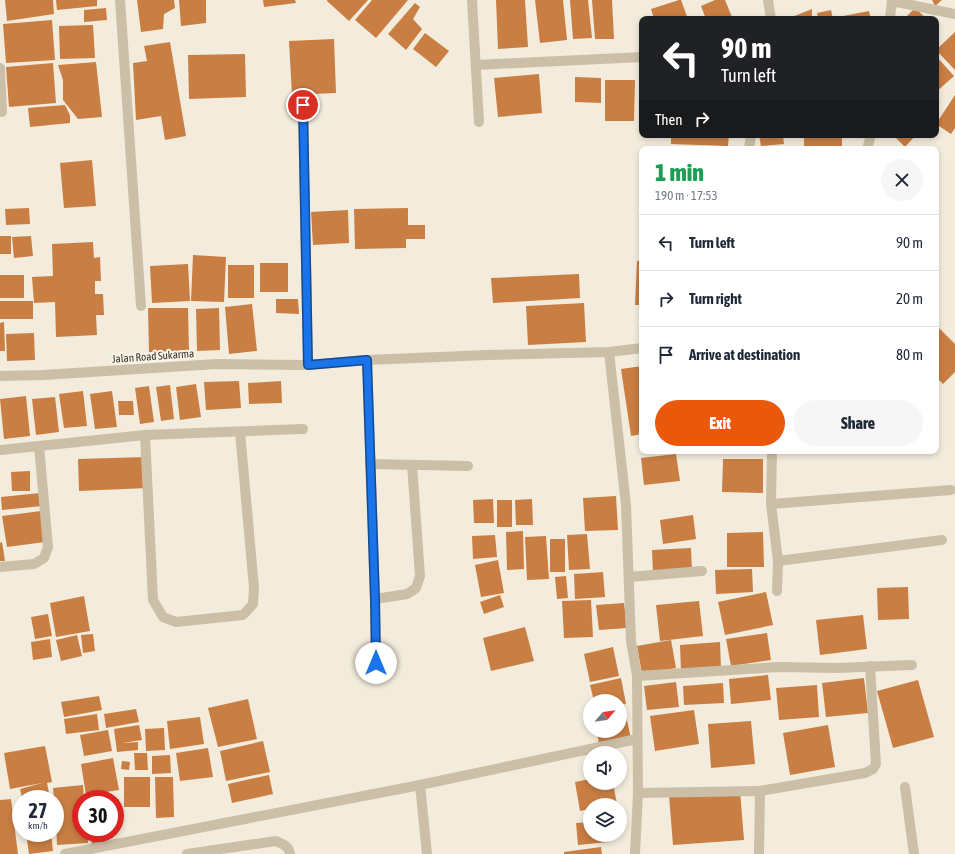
<!DOCTYPE html>
<meta charset="utf-8">
<style>
body{margin:0;font-family:"Asap Condensed",sans-serif;background:#f6f6f7;color:#1f2937;height:100vh;display:flex;flex-direction:column;font-size:15px;white-space:nowrap}
*{box-sizing:border-box;margin:0}
p{font-size:13px;color:#747a83}
.icon{flex:none;width:22px;height:22px;fill:none;stroke:currentColor;stroke-width:2;stroke-linecap:round;stroke-linejoin:round}
.map{position:relative;flex:1;overflow:hidden}
.panel{position:absolute;left:639px;top:146px;width:300px;height:308px;display:flex;flex-direction:column;background:#fff;border-radius:8px;box-shadow:0 2px 6px #0003}
.panel>*{flex:none}
.hud{position:absolute;left:639px;top:16px;width:300px;height:122px;border-radius:8px;box-shadow:0 2px 6px #0003;background:#202124;color:#fff;overflow:hidden}
.needle{width:26px;rotate:62deg}
.buttons{position:absolute;left:583px;top:694px;display:grid;gap:8px}
.buttons a{display:grid;place-items:center;width:44px;height:44px;border-radius:50%;background:#fff;box-shadow:0 2px 6px #0003;font-size:20px}
.speed{position:absolute;left:12px;top:790px;display:flex;gap:8px;font-size:20px;font-weight:700;text-align:center}
.speed>*{display:grid;place-content:center;width:52px;height:52px;border-radius:50%;background:#fff;box-shadow:0 2px 6px #0003;line-height:1}
.speed small{font-size:10px;font-weight:400}
.speed .limit{border:6px solid #d22;background:#fff;color:#111}
.pin{position:absolute;display:grid;place-items:center;width:34px;height:34px;color:#fff;margin:-17px;border:2px solid #fff;border-radius:50%;box-shadow:0 1px 4px #0007}
.me{position:absolute;width:44px;margin:-22px;rotate:0deg;stroke-linejoin:round;filter:drop-shadow(0 0 3px #0008)}
.turn{display:flex;align-items:center;gap:14px;height:84px;padding:0 16px;font-size:18px}
.turn .icon{width:52px;height:52px;stroke-width:2.5}
.turn b{display:block;font-size:28px;line-height:34px}
.then{display:flex;align-items:center;height:38px;padding:0 16px;background:#0003;gap:8px;font-size:15px}
.round{display:grid;place-items:center;flex:none;width:42px;height:42px;border-radius:21px;background:#f6f6f7}
.headline{display:flex;align-items:center;justify-content:space-between;height:68px;padding:0 16px}
h1{font-size:24px;font-weight:800;line-height:30px;color:#1e9e55}
.button{display:flex;gap:8px;margin-top:auto;padding:8px 16px}
.button a{flex:1;height:46px;border-radius:24px;background:#ea580c;color:#fff;font-size:16px;font-weight:800;line-height:46px;text-align:center}
.button a+a{background:#f6f6f7;color:#1f2937}
ul{padding:0;list-style:none}
li{display:flex;align-items:center;gap:12px;height:56px;padding:0 16px;border-top:1px solid #e0e1e3}
li div{flex:1}
li b{display:block;font-size:15px}
li em{font-style:normal}
.map>svg:first-child{display:block}
</style>
<div class="map">
<svg width="955" height="854" viewBox="0 0 955 854">
<rect width="100%" height="100%" fill="#f3ecdc"/>
<g fill="#c97e43">
<polygon points="5,0 53,0 54,14 7,21"/>
<polygon points="56,0 97,0 97,6 57,10"/>
<polygon points="137,0 174,0 175,8 164,14 163,29 141,32"/>
<polygon points="179,0 206,0 206,23 181,26"/>
<polygon points="263,0 295,0 296,3 264,7"/>
<polygon points="327,0 368,0 349,21 327,1"/>
<polygon points="372,0 408,0 376,38 355,20"/>
<polygon points="496,0 525,0 528,47 498,49"/>
<polygon points="535,0 563,0 567,40 540,43"/>
<polygon points="570,0 588,0 592,38 573,39"/>
<polygon points="592,0 612,0 614,39 595,39"/>
<polygon points="679,0 681,0 688,19 654,19 651,9"/>
<polygon points="715,0 725,0 732,17 727,19 706,19 701,6"/>
<polygon points="932,0 942,0 935,6"/>
<polygon points="415,3 420,7 413,19 422,29 406,50 388,34"/>
<polygon points="106,8 107,20 84,22 84,10"/>
<polygon points="915,8 927,19 904,19"/>
<polygon points="812,9 812,19 787,19"/>
<polygon points="831,10 833,19 818,19 817,13"/>
<polygon points="869,11 871,19 839,19 838,17"/>
<polygon points="52,20 55,60 6,63 3,24"/>
<polygon points="93,25 95,58 60,59 59,26"/>
<polygon points="955,32 955,70 936,50"/>
<polygon points="425,33 449,51 436,67 413,49"/>
<polygon points="334,39 336,93 292,95 289,41"/>
<polygon points="170,42 186,136 165,140 161,116 136,120 133,63 147,61 144,46"/>
<polygon points="245,54 246,97 189,99 188,55"/>
<polygon points="936,56 954,76 936,92"/>
<polygon points="96,62 102,117 78,119 63,100 63,80 58,65"/>
<polygon points="53,63 56,103 9,107 6,67"/>
<polygon points="539,74 542,113 498,117 494,78"/>
<polygon points="575,77 601,78 601,103 575,102"/>
<polygon points="605,80 635,80 634,121 605,121"/>
<polygon points="955,95 955,128 951,134 936,124"/>
<polygon points="65,105 70,115 70,123 30,127 28,108"/>
<polygon points="671,135 729,135 728,146 671,144"/>
<polygon points="759,135 783,135 784,144 761,146"/>
<rect x="804" y="135" width="38" height="14"/>
<polygon points="893,135 916,135 905,147"/>
<polygon points="701,146 736,148 736,149 701,149"/>
<polygon points="92,160 96,206 64,208 60,163"/>
<polygon points="29,208 30,224 6,225 5,209"/>
<polygon points="408,208 408,225 425,225 425,239 406,239 406,248 355,249 354,209"/>
<polygon points="348,210 349,243 313,245 311,212"/>
<rect x="0" y="236" width="11" height="18"/>
<polygon points="31,236 33,256 14,258 12,237"/>
<polygon points="93,242 94,258 100,257 101,281 95,281 95,294 103,294 104,315 96,315 97,335 56,337 55,302 34,303 32,277 53,276 52,244"/>
<polygon points="193,255 226,257 224,302 191,301"/>
<polygon points="637,261 642,261 642,305 635,305"/>
<rect x="260" y="263" width="28" height="29"/>
<polygon points="188,264 190,301 152,303 150,266"/>
<rect x="228" y="265" width="26" height="33"/>
<polygon points="579,274 580,298 493,303 491,278"/>
<rect x="0" y="275" width="24" height="23"/>
<polygon points="276,299 298,299 299,314 276,313"/>
<rect x="0" y="301" width="33" height="18"/>
<polygon points="584,303 586,342 528,345 526,306"/>
<polygon points="252,304 257,351 229,354 225,307"/>
<polygon points="148,308 188,308 189,352 149,352"/>
<polygon points="219,308 220,350 197,351 196,309"/>
<polygon points="4,322 5,351 0,351 0,323"/>
<polygon points="936,325 955,344 955,372 943,384 936,377"/>
<polygon points="34,333 35,360 7,361 6,334"/>
<polygon points="642,366 642,434 631,436 621,369"/>
<polygon points="239,381 241,408 206,410 204,382"/>
<polygon points="281,381 282,403 249,404 248,383"/>
<polygon points="196,384 201,417 180,420 176,387"/>
<polygon points="170,385 174,419 161,421 156,387"/>
<polygon points="149,386 154,422 140,424 135,388"/>
<polygon points="83,391 87,426 64,428 59,394"/>
<polygon points="112,391 117,427 95,429 90,394"/>
<polygon points="26,396 30,436 4,439 0,399"/>
<polygon points="55,397 59,432 36,435 32,399"/>
<polygon points="118,401 133,401 134,415 119,415"/>
<polygon points="676,454 680,481 644,485 641,458"/>
<polygon points="146,457 147,488 79,491 78,459"/>
<polygon points="723,459 763,459 763,493 722,492"/>
<polygon points="30,471 30,491 12,491 11,472"/>
<polygon points="40,493 42,506 2,510 1,497"/>
<polygon points="616,496 618,530 585,531 583,498"/>
<polygon points="493,499 494,523 474,523 473,500"/>
<polygon points="532,499 533,525 516,525 515,500"/>
<rect x="497" y="500" width="15" height="27"/>
<polygon points="41,511 45,542 7,547 2,516"/>
<polygon points="693,515 696,539 663,544 660,520"/>
<polygon points="523,531 524,569 507,570 506,532"/>
<polygon points="763,532 764,567 727,567 727,533"/>
<polygon points="587,534 590,569 569,570 567,535"/>
<polygon points="495,535 497,557 473,559 472,536"/>
<polygon points="546,536 549,579 527,580 525,537"/>
<rect x="550" y="539" width="15" height="33"/>
<polygon points="2,542 5,561 0,561 0,543"/>
<polygon points="691,548 692,571 653,573 652,550"/>
<polygon points="498,560 504,593 481,597 475,565"/>
<polygon points="752,569 753,592 716,594 715,570"/>
<polygon points="603,572 605,597 575,599 574,574"/>
<polygon points="566,576 568,598 557,599 555,577"/>
<polygon points="908,587 909,619 878,620 877,588"/>
<polygon points="766,592 773,625 725,635 718,602"/>
<polygon points="500,595 504,607 484,614 480,602"/>
<polygon points="84,596 90,631 56,637 50,603"/>
<polygon points="591,600 593,637 564,638 562,601"/>
<polygon points="699,601 703,636 660,641 656,605"/>
<polygon points="624,603 627,628 599,630 596,605"/>
<polygon points="48,614 52,636 35,639 31,617"/>
<polygon points="863,615 867,649 820,655 816,620"/>
<polygon points="525,627 534,661 491,671 483,638"/>
<polygon points="767,633 771,660 731,666 726,639"/>
<polygon points="93,634 95,651 83,653 81,635"/>
<polygon points="77,635 82,656 61,661 56,640"/>
<polygon points="50,639 52,657 33,660 31,642"/>
<polygon points="671,640 676,668 642,674 637,646"/>
<polygon points="720,642 721,669 681,671 680,645"/>
<polygon points="613,647 619,676 590,682 584,654"/>
<polygon points="768,675 771,700 731,704 729,679"/>
<polygon points="621,678 626,704 620,705 620,701 594,701 590,685"/>
<polygon points="864,678 868,713 826,717 822,683"/>
<polygon points="918,680 934,737 893,748 877,691"/>
<polygon points="676,682 679,707 647,710 644,686"/>
<polygon points="723,683 724,703 684,705 683,686"/>
<polygon points="817,685 819,717 779,720 776,688"/>
<polygon points="99,696 102,710 64,717 61,702"/>
<polygon points="248,699 257,739 218,747 208,708"/>
<polygon points="624,707 631,738 599,744 597,731 620,731 620,708"/>
<polygon points="136,709 139,722 106,728 104,714"/>
<polygon points="694,710 699,744 655,751 650,716"/>
<polygon points="97,714 99,730 66,734 64,719"/>
<polygon points="200,717 204,744 170,749 167,721"/>
<polygon points="751,721 755,764 711,768 708,724"/>
<polygon points="139,725 142,740 122,743 138,742 138,750 117,752 114,729"/>
<polygon points="828,725 835,767 790,775 783,733"/>
<polygon points="164,728 165,750 146,751 145,729"/>
<polygon points="108,730 112,751 84,756 80,735"/>
<polygon points="263,741 270,772 226,781 220,751"/>
<polygon points="45,746 52,782 47,783 49,793 22,798 20,789 42,783 10,789 4,753"/>
<polygon points="208,748 213,777 180,781 176,753"/>
<polygon points="134,753 147,753 148,770 135,770"/>
<polygon points="170,755 171,773 152,774 152,756"/>
<polygon points="113,758 119,790 86,795 81,764"/>
<polygon points="122,761 130,762 129,770 121,769"/>
<polygon points="269,775 273,794 232,803 228,784"/>
<rect x="124" y="777" width="26" height="30"/>
<polygon points="155,777 173,777 174,817 156,818"/>
<polygon points="590,779 590,783 613,783 617,804 590,805 590,809 580,811 575,782"/>
<polygon points="83,785 84,799 81,799 81,833 87,833 88,843 57,845 55,799 54,799 53,788"/>
<polygon points="740,791 744,840 673,845 669,796"/>
<polygon points="11,799 18,854 0,854 0,800"/>
<polygon points="115,799 119,799 118,832 115,832"/>
<polygon points="590,822 590,835 608,835 609,842 578,845 576,823"/>
<polygon points="26,833 51,833 53,851 29,854"/>
<polygon points="90,833 105,833 107,842 92,845"/>
<polygon points="601,847 602,854 564,854 564,852"/>
</g>
<g fill="none" stroke-linecap="round" stroke-linejoin="round">
<path stroke="#cbbfa7" stroke-width="10" d="M187 854 276 841C283 844 289 846 290 854"/>
<g stroke="#cbbfa7" stroke-width="10">
<polyline points="120,0 141,306"/>
<polyline points="472,0 479,122"/>
<polyline points="768,0 771,19"/>
<polyline points="892,1 955,14"/>
<polyline points="890,19 892,0"/>
<polyline points="476,65 642,57"/>
<polyline points="0,68 2,112"/>
<polyline points="303,105 308,365"/>
<polyline points="749,149 751,135"/>
<polyline points="867,149 871,135"/>
<polyline points="609,352 626,505 631,641 637,676 638,793 635,854"/>
<polyline points="367,360 375,599 376,663"/>
<polyline points="0,376 43,375 217,364 308,365 367,360 487,355 609,352 642,348"/>
<polyline points="145,435 153,600 163,617 176,622 243,615 253,604 254,588 240,432"/>
<polyline points="0,450 145,435 303,429"/>
<polyline points="772,451 771,504 778,561 777,591"/>
<polyline points="370,464 468,466"/>
<polyline points="771,504 951,490"/>
<polyline points="778,561 942,540"/>
<polyline points="0,567 34,564 44,558 48,547 39,446"/>
<polyline points="629,577 702,571"/>
<polyline points="375,599 407,594 416,588 420,576 412,465"/>
<polyline points="637,676 778,667 837,668 912,665"/>
<polyline points="905,787 914,854"/>
<polyline points="638,793 760,791"/>
<polyline points="65,854 420,785"/>
<polyline points="427,854 420,785 637,739"/>
<polyline points="759,854 760,791 865,773 873,769 876,764 870,666"/>
</g>
</g>
<g fill="none" stroke-linecap="round" stroke-linejoin="round">
<defs>
<polyline id="route" points="303,105 308,365 367,360 375,599 376,663"/>
</defs>
<use href="#route" stroke="#114b97" stroke-width="10"/>
<use href="#route" stroke="#1a73e8" stroke-width="7"/>
</g>
<g text-anchor="middle" dominant-baseline="central" stroke-width="4" stroke-linejoin="round" paint-order="stroke">
<g font-size="11" fill="#373028" stroke="#faf5e8">
<text transform="translate(153 356) rotate(-4)">Jalan Road Sukarma</text>
</g>
</g>
</svg>
<div class="buttons">
<a><svg class="needle" viewBox="-14 -14 28 28"><path d="M0-13l5 13h-10z" fill="#e53935"/><path d="M0 13l5-13h-10z" fill="#747a83"/></svg></a>
<a><svg class="icon" aria-label="sound" viewBox="0 0 24 24"><path d="M4 9h4l5-4v14l-5-4H4zM17 9q2 3 0 6"/></svg></a>
<a><svg class="icon" aria-label="layers" viewBox="0 0 24 24"><path d="M12 4l9 5-9 5-9-5zM3 14l9 5 9-5"/></svg></a>
</div>
<div class="speed"><div>27<small>km/h</small></div><div class="limit">30</div></div>
<div class="pin" style="left:303px;top:105px;background:#d93025"><svg class="icon" aria-label="arrive" viewBox="0 0 24 24"><path d="M6 21V4h12l-3 4 3 4H6"/></svg></div>
<svg class="me" style="left:376px;top:663px" viewBox="-20 -20 40 40"><circle r="19" fill="#fff"/><path d="M0-13L10 11 0 6-10 11z" fill="#1a73e8"/></svg>
<div class="hud">
<div class="turn"><svg class="icon" aria-label="left" viewBox="0 0 24 24"><path d="M17 20v-9H6M10 6l-5 5 5 5"/></svg><div><b>90 m</b>Turn left</div></div>
<div class="then">Then<svg class="icon" aria-label="right" viewBox="0 0 24 24"><path d="M7 20v-9h11M14 6l5 5-5 5"/></svg></div>
</div>
<section class="panel">
<div class="headline"><div><h1>1 min</h1><p>190 m · 17:53</p></div><a class="round"><svg class="icon" aria-label="close" viewBox="0 0 24 24"><path d="M6 6l12 12M18 6L6 18"/></svg></a></div>
<ul>
<li><svg class="icon" aria-label="left" viewBox="0 0 24 24"><path d="M17 20v-9H6M10 6l-5 5 5 5"/></svg><div><b>Turn left</b></div><em>90 m</em></li>
<li><svg class="icon" aria-label="right" viewBox="0 0 24 24"><path d="M7 20v-9h11M14 6l5 5-5 5"/></svg><div><b>Turn right</b></div><em>20 m</em></li>
<li><svg class="icon" aria-label="arrive" viewBox="0 0 24 24"><path d="M6 21V4h12l-3 4 3 4H6"/></svg><div><b>Arrive at destination</b></div><em>80 m</em></li>
</ul>
<div class="button"><a>Exit</a><a>Share</a></div>
</section>
</div>
